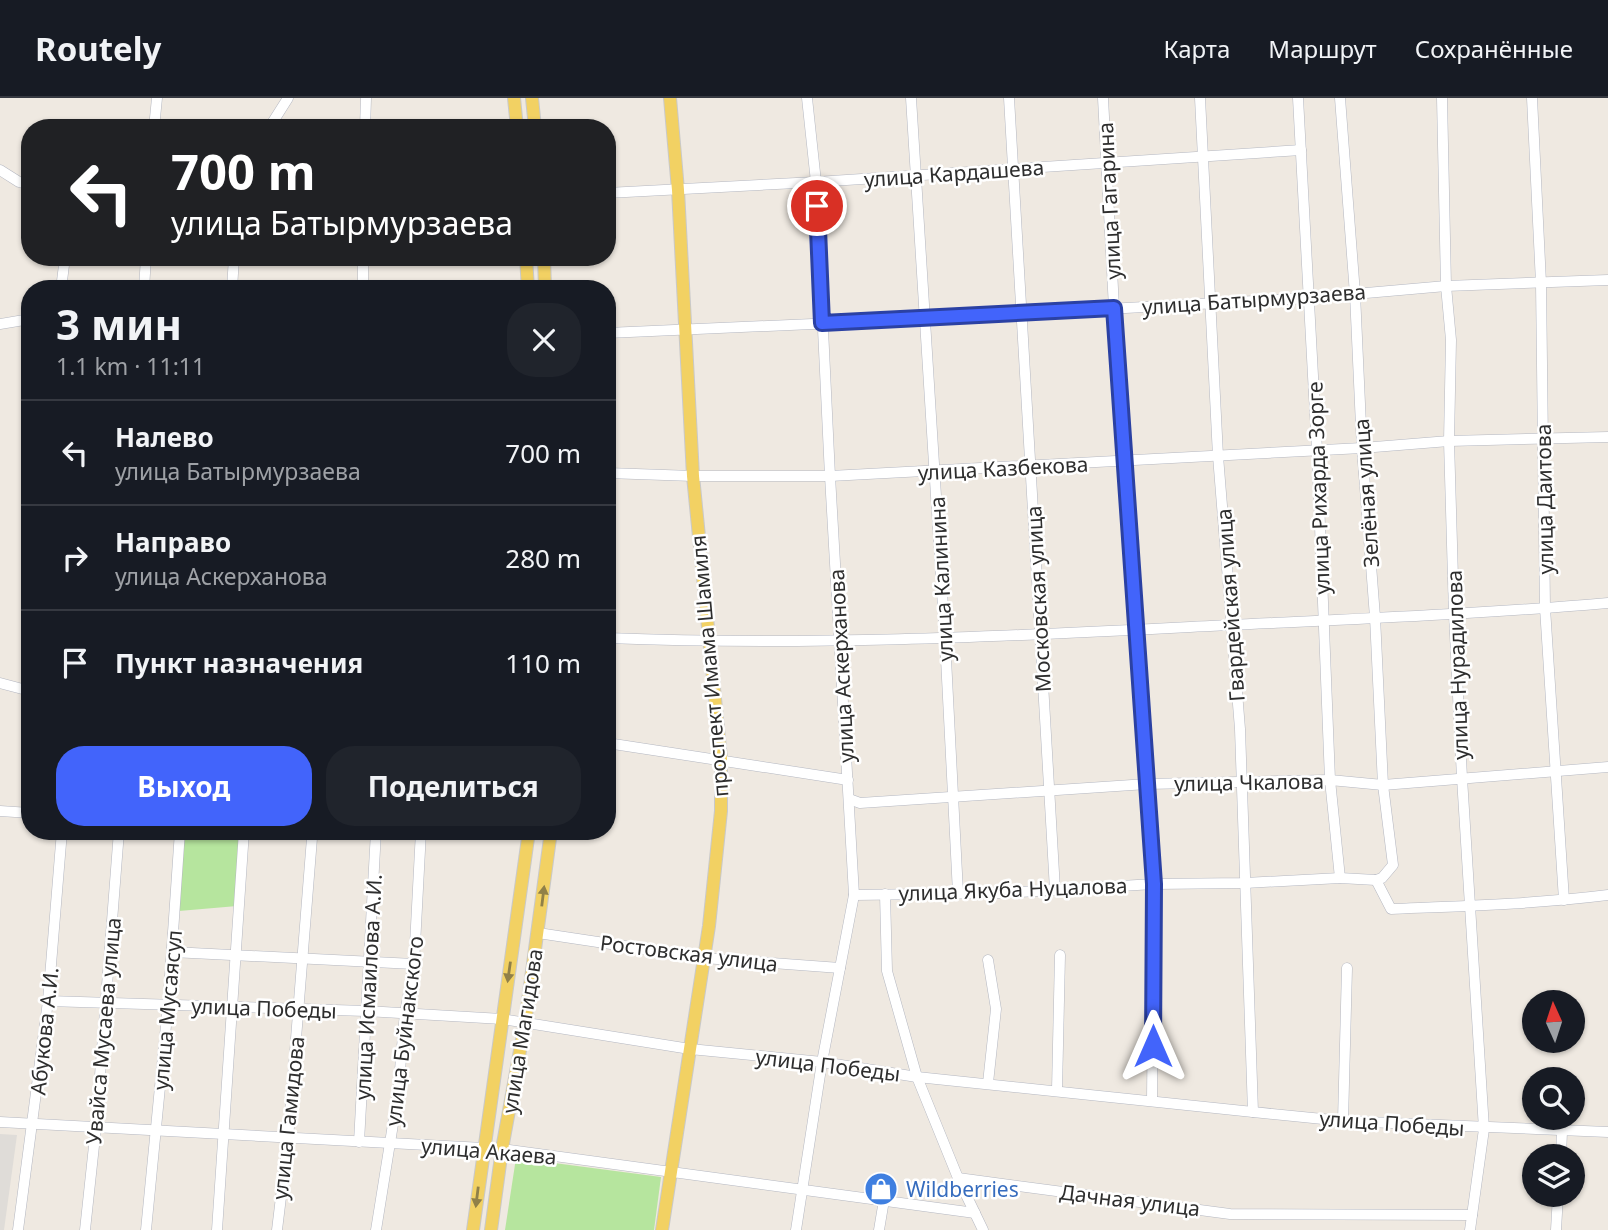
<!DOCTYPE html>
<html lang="ru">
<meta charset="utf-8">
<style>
body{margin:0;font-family:"Noto Sans",sans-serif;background:#20242c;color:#f1f3f6;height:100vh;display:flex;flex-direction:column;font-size:26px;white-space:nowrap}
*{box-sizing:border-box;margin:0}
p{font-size:23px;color:#9ea1a6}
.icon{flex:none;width:38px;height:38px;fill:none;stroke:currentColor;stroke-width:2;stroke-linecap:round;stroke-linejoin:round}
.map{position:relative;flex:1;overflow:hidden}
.panel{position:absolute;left:21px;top:182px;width:595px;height:560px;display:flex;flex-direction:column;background:#171b24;border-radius:28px;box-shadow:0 2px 5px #0004}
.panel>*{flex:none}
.guide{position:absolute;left:21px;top:21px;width:595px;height:147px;border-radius:28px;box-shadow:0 2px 5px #0004;background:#202124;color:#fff;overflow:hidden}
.needle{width:46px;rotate:357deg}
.buttons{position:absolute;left:1522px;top:892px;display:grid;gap:14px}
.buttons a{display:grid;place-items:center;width:63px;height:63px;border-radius:50%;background:#171b24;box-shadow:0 2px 5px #0004;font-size:35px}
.pin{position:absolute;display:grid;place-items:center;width:60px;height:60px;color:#fff;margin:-30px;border:4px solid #fff;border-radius:50%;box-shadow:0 2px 7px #0007}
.me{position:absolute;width:77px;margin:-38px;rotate:0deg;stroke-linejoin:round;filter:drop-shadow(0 0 5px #0008)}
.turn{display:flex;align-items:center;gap:24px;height:147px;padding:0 35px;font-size:32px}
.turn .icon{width:91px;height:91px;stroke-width:2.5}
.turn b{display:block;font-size:49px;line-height:60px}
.round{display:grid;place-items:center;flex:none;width:74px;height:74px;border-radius:28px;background:#20242c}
.head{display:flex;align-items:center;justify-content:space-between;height:119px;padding:0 35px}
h1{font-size:42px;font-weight:700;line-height:52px}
.action{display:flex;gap:14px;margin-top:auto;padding:14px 35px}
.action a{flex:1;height:80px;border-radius:28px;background:#4264fb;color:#fff;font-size:28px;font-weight:700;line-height:80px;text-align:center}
.action a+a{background:#20242c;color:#f1f3f6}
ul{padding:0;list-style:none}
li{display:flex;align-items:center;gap:21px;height:105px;padding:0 35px;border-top:2px solid #363941}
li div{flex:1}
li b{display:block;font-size:26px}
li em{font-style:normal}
header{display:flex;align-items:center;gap:42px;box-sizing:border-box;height:98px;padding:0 35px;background:#171b24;border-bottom:2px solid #363941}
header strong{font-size:33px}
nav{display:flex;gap:38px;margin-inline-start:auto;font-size:24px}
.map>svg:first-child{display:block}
</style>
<header>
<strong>Routely</strong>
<nav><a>Карта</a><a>Маршрут</a><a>Сохранённые</a></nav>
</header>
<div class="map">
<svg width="1608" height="1132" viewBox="0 0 1608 1132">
<rect width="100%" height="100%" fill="#efe9e1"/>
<g fill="#b6e59e">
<polygon points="183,733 240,733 237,808 179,813"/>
<polygon points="516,1060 661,1079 654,1132 505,1132"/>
</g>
<polygon fill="#dfdcd8" points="0,1036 17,1037 4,1132 0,1132"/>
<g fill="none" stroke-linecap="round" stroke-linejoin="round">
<defs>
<g id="minor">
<polyline points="911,0 945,541 958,795"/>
<polyline points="1009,0 1055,792"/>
<polyline points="1103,0 1114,210 1154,786 1152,1003"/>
<polyline points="1200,0 1218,358 1240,631 1253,1014"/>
<polyline points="1298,0 1317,352 1330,682 1340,780"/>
<polyline points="1340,0 1355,196 1362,350 1375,519 1383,687 1393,767 1382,780 1376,782"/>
<polyline points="1442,0 1446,188 1451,242 1449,343 1454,515 1462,680 1484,1031 1470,1132"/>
<polyline points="1532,0 1541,185 1545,510 1564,802"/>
<polyline points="154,30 157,0"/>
<polyline points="269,30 288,0"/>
<polyline points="365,30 366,0"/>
<polyline points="0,72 19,84 30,87"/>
<polyline points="607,95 816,84 1301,52"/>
<polyline points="61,191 65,159"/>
<polyline points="144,191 146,159"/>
<polyline points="232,191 234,159"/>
<polyline points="363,191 363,159"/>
<polyline points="0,226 30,221"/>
<polyline points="607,235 925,221 1309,200 1446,188 1608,182"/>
<polyline points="607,375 693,378 830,378 1362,350 1449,343 1608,339"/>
<path d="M607 540C802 548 996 539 1190 529 1329 522 1469 517 1608 505"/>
<polyline points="0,585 30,593"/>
<polyline points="607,645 848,682"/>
<polyline points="849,701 860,705 1147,686 1330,682 1383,687 1608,669"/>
<polyline points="0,713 30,715"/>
<path d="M1376 782 1391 811C1463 808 1536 806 1608 797"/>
<polyline points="885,796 887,873 917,979 958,1080 983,1132"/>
<polyline points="854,797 1002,795 1154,786 1245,785 1340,780 1376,782"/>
<polyline points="538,835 704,860 840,870"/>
<polyline points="172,854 414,866"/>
<polyline points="988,862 996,911 988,985"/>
<polyline points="48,903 366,913 502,921 690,951 822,964 917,979 1253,1014 1343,1023 1608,1034"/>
<polyline points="1057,992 1060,857"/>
<polyline points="1343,1023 1347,870"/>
<polyline points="0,1024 502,1051 975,1115"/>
<polyline points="359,1044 376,733"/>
<polyline points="1561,1059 1562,1033"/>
<polyline points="958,1080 1230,1116 1472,1117"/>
<polyline points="18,1132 48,903 62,733"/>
<polyline points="85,1132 96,1029 119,733"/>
<polyline points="146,1132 168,907 180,733"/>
<polyline points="217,1132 244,733"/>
<polyline points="277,1132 288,1041 312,740"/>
<polyline points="376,1132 398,995 405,915 414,866 421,733"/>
<polyline points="796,1132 822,964 854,797 830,378 816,84 807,0"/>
<polyline points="879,1132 884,1102"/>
<polyline points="1556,1132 1558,1097"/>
</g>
<g id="major">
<polyline points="514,0 517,30"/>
<polyline points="532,0 535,30"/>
<polyline points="526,159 528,191"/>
<polyline points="544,159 545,191"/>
<polyline points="473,1132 529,733"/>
<polyline points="491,1132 502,1051 525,925 551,733"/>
<polyline points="662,1132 709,828 721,713 721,661 693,378 678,92 670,0"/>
</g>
</defs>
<use href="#minor" stroke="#b4b7c1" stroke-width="11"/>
<use href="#major" stroke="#c9c9c9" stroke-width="14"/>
<use href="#minor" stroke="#fff" stroke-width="10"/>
<use href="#major" stroke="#f2d163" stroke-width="12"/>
</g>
<defs><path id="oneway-solid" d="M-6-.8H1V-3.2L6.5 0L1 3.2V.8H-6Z" transform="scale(1.75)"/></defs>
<g fill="#908048">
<use href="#oneway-solid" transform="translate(543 798) rotate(-83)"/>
<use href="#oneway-solid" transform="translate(509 874) rotate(98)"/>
<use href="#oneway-solid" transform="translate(477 1099) rotate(97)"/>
</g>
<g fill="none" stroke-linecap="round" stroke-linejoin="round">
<defs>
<polyline id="route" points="817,108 822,225 1114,210 1154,786 1153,948"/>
</defs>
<use href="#route" stroke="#2b41a3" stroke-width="18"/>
<use href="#route" stroke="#4264fb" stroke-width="12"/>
</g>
<defs>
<symbol id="shop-disc" viewBox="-11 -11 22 22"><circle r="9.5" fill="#3f7fe0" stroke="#fff"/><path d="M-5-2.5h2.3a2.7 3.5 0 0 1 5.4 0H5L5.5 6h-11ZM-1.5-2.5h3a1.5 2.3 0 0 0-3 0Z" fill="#fff"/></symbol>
</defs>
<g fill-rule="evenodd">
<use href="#shop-disc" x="862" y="1072" width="38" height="38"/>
</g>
<g text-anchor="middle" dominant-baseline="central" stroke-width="5" stroke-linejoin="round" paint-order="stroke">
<g font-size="21" fill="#2e2e2e" stroke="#fff">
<text transform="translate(954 75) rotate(-4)">улица Кардашева</text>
<text transform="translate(1109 103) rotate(-93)">улица Гагарина</text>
<text transform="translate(1254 201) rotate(-4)">улица Батырмурзаева</text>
<text transform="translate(1003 370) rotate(-3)">улица Казбекова</text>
<text transform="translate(1318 390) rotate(-92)">улица Рихарда Зорге</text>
<text transform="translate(1366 395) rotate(-94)">Зелёная улица</text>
<text transform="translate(1544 401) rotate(-91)">улица Даитова</text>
<text transform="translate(941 481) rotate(-93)">улица Калинина</text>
<text transform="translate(1038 501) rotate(-93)">Московская улица</text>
<text transform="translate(1230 507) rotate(-94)">Гвардейская улица</text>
<text transform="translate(1457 567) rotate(-92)">улица Нурадилова</text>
<text transform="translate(709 568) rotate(-95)">проспект Имама Шамиля</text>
<text transform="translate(841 568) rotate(-93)">улица Аскерханова</text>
<text transform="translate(1249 684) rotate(-1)">улица Чкалова</text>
<text transform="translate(1013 791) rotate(-2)">улица Якуба Нуцалова</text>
<text transform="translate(689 855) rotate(7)">Ростовская улица</text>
<text transform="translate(368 889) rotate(-87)">улица Исмаилова А.И.</text>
<text transform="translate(264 910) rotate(2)">улица Победы</text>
<text transform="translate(167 912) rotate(-85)">улица Мусаясул</text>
<text transform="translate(44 933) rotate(-84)">Абукова А.И.</text>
<text transform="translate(103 933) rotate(-85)">Увайса Мусаева улица</text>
<text transform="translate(404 933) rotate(-83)">улица Буйнакского</text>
<text transform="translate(522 933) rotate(-81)">улица Магидова</text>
<text transform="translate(828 967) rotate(7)">улица Победы</text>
<text transform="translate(288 1020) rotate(-84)">улица Гамидова</text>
<text transform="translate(1392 1025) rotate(4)">улица Победы</text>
<text transform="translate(489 1053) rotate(5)">улица Акаева</text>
<text transform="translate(1130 1102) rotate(7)">Дачная улица</text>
</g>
<g font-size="21" fill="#366cbe" stroke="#fff" text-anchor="start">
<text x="906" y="1091">Wildberries</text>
</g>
</g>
</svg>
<div class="buttons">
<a><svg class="needle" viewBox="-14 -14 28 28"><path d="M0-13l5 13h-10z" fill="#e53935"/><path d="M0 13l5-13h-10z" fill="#9ea1a6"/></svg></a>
<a><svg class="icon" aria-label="search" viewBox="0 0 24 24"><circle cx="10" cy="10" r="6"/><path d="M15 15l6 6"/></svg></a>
<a><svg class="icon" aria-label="layers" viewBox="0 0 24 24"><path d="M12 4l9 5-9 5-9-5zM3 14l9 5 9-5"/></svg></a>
</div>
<div class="pin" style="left:817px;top:108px;background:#d93025"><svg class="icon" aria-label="arrive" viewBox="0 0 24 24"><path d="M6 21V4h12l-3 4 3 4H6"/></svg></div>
<svg class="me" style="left:1153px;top:948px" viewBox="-20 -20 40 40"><path d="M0-17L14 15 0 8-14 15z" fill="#4264fb" stroke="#fff" stroke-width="4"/></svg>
<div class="guide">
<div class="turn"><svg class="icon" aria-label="left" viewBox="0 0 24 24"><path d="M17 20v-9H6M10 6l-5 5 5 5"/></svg><div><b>700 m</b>улица Батырмурзаева</div></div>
</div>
<section class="panel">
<div class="head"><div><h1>3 мин</h1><p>1.1 km · 11:11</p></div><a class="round"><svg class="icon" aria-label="close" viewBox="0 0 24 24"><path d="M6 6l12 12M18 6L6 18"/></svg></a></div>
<ul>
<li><svg class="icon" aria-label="left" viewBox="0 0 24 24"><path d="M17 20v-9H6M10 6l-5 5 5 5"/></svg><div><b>Налево</b><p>улица Батырмурзаева</p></div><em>700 m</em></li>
<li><svg class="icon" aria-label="right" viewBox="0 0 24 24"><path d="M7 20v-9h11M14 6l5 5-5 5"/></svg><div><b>Направо</b><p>улица Аскерханова</p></div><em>280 m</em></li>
<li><svg class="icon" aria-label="arrive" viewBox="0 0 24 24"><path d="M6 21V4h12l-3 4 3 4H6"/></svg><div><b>Пункт назначения</b></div><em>110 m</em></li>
</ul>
<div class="action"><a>Выход</a><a>Поделиться</a></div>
</section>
</div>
